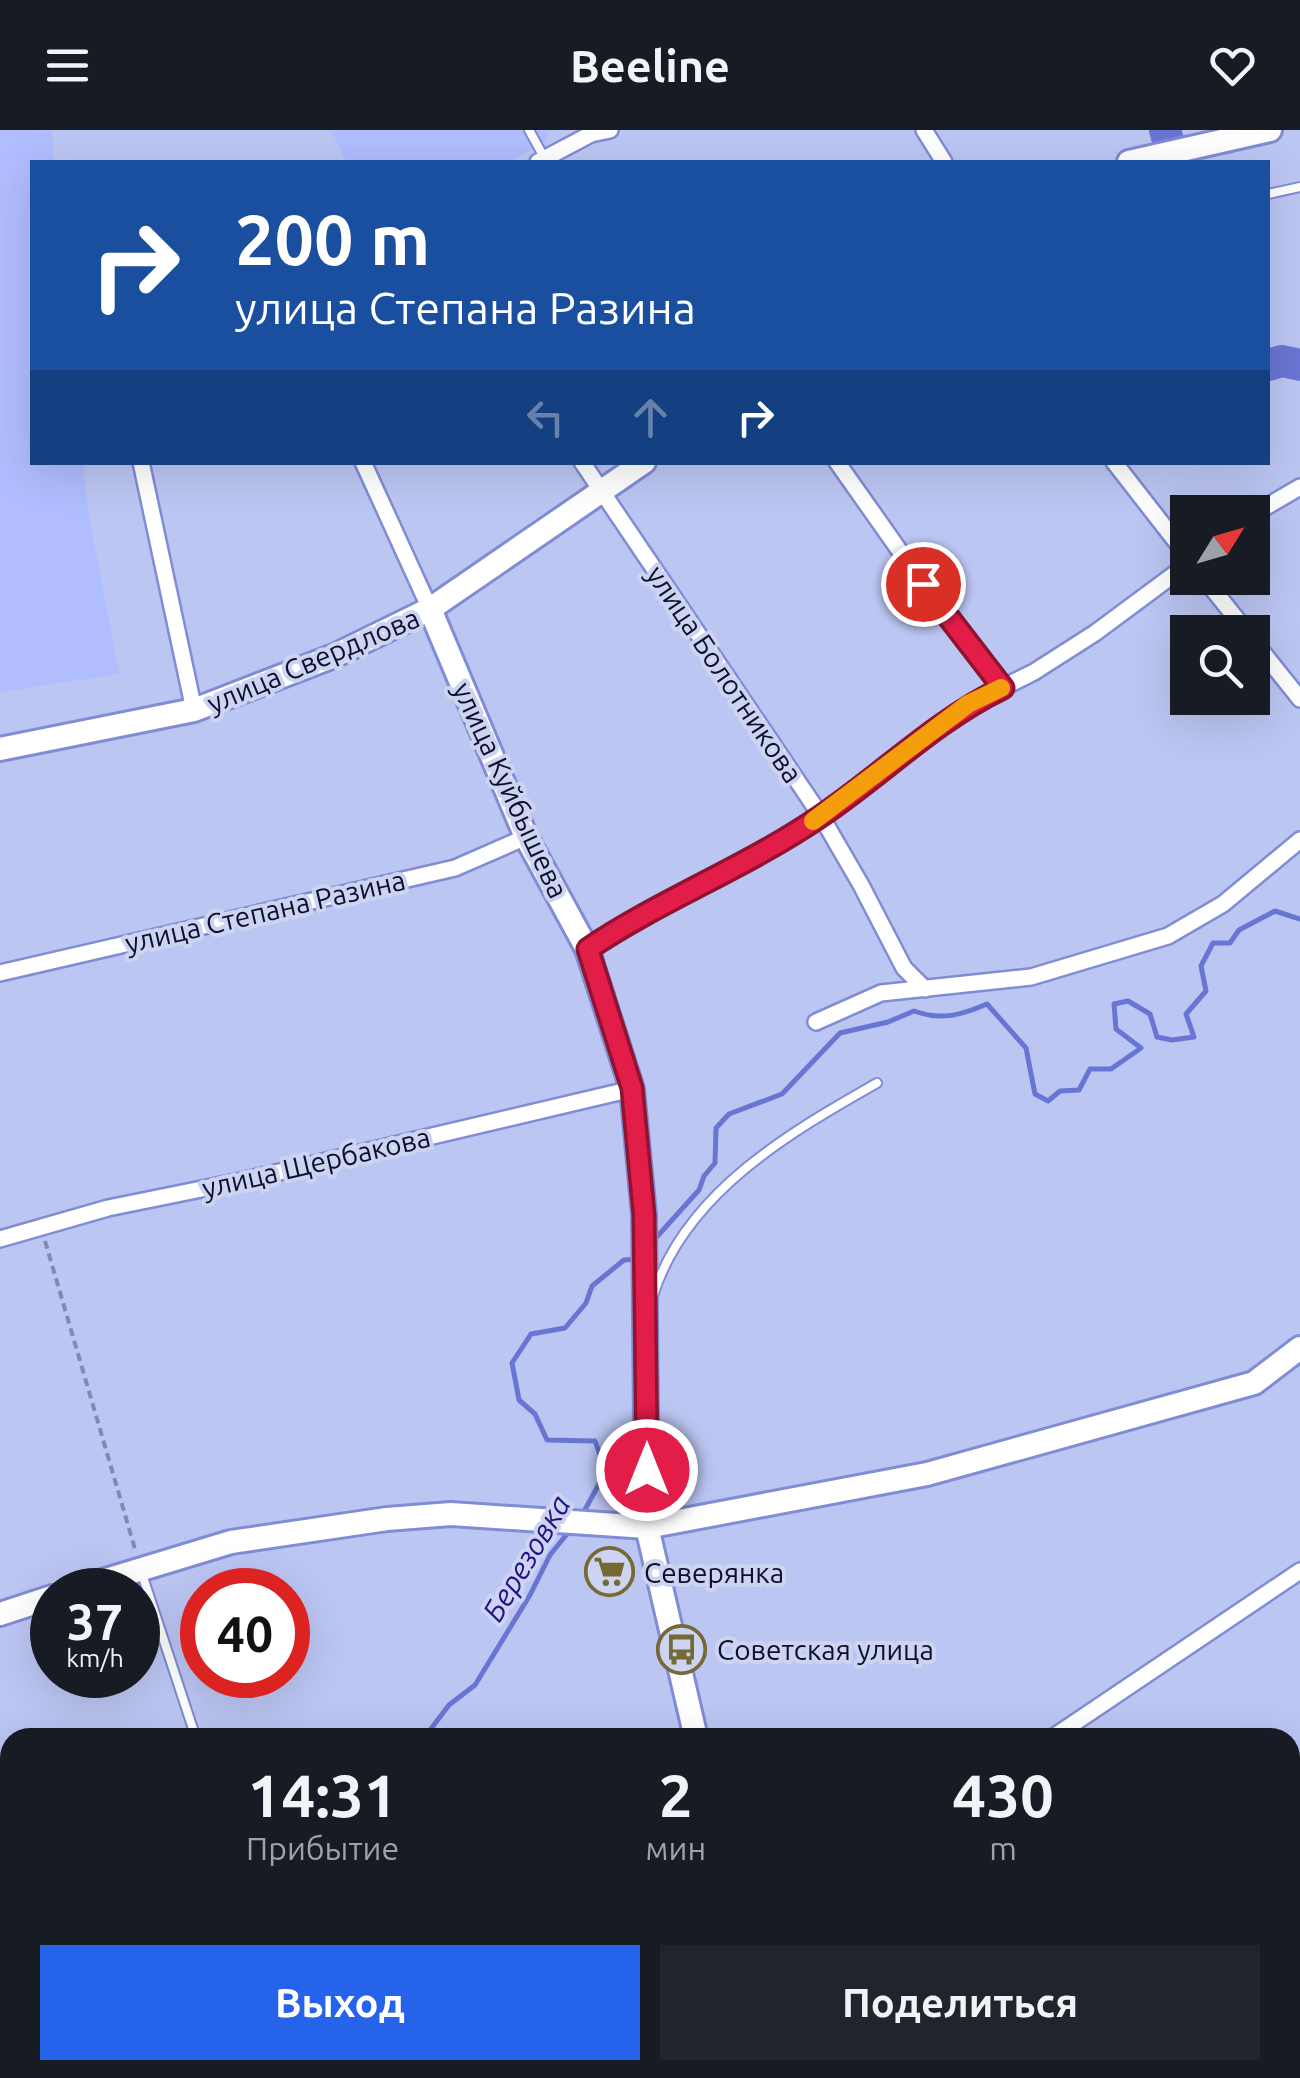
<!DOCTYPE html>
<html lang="ru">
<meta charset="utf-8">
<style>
body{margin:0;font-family:Ubuntu,sans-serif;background:#20242c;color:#f1f3f6;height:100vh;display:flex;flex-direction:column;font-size:38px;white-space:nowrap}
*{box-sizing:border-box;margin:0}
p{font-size:32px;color:#9ea1a6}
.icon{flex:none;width:55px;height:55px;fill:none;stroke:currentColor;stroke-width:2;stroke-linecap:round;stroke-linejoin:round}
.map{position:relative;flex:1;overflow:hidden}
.panel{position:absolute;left:0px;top:1598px;width:1300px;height:352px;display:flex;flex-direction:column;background:#171b24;border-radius:30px 30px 0 0;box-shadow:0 10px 40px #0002}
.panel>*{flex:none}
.banner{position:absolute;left:30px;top:30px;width:1240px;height:305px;border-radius:0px;box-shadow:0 10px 40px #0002;background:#1a4fa0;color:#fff;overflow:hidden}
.needle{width:65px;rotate:53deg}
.tools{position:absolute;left:1170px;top:365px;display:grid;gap:20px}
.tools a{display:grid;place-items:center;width:100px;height:100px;border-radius:0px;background:#171b24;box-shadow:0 10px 40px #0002;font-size:50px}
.speed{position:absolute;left:30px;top:1438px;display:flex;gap:20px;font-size:50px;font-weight:700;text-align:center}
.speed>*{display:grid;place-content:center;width:130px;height:130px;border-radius:50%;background:#171b24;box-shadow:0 10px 40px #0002;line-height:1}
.speed small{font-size:25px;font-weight:400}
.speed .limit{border:15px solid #d22;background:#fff;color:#111}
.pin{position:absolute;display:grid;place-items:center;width:85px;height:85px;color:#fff;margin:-42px;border:5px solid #fff;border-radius:50%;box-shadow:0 2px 10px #0007}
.me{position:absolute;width:110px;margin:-55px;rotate:0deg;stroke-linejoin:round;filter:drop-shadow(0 0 8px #0008)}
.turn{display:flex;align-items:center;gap:35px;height:210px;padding:0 40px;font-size:45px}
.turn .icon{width:130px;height:130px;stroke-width:2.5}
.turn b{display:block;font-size:70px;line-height:85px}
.lanes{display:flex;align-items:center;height:95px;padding:0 40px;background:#0003;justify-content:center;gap:50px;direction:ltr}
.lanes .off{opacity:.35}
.eta{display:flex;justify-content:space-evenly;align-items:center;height:170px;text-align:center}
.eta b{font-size:60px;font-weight:600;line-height:70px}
.primary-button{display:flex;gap:20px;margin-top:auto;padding:20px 40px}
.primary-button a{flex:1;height:115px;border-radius:0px;background:#2563eb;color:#fff;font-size:40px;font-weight:600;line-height:115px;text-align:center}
.primary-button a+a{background:#20242c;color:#f1f3f6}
header{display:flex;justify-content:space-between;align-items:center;height:130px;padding:0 40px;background:#171b24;font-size:45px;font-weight:600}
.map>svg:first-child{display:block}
</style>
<header><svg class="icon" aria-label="menu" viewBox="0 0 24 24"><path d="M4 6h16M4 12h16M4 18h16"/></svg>Beeline<svg class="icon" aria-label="heart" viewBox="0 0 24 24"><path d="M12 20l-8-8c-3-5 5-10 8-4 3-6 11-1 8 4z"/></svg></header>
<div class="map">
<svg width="1300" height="1948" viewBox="0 0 1300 1948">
<rect width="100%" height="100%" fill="#bcc6f3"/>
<g fill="#b0bdfe">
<polygon points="0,0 52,0 54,32 32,32 32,332 83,333 88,380 119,544 0,562"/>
<polygon points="331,0 550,0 544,14 508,32 346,32"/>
</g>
<g fill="#77c092">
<polygon points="1300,1832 1300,1926 1290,1915 1290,1839"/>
<polygon points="1290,1924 1300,1932 1300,1948 1186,1948 1197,1940 1290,1940"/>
</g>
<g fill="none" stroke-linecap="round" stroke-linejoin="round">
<g stroke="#6975d3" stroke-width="5">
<polyline points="1282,231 1300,244"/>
<path d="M654 1110 699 1060 704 1046 715 1033 716 998 729 984 782 964 840 903 888 892 914 881C942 891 961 885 987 874L1026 918 1035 964 1048 971 1060 961 1079 960 1090 939H1111L1141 918 1116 899 1114 874 1128 871 1150 884 1157 907 1172 910 1194 907 1186 884 1206 861 1201 836 1213 813H1230L1239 800 1275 781 1300 789"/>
<polyline points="581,1387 606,1341 595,1311 547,1310 535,1284 519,1270 512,1233 531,1204 565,1198 586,1173 592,1156 624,1130 638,1129"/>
<polyline points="424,1608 449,1575 475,1555 530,1465 550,1425 571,1399"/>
<polyline points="121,1948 126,1940"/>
</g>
<g stroke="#6975d3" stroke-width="32">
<polyline points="1165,0 1174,32"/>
<polyline points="1268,235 1282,231 1300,235"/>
</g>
<defs>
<g id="lane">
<polyline points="529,0 545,29"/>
<polyline points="1268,64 1300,57"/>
<path d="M653 1166C685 1063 789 1003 877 953"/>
<polyline points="141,1441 196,1608"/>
</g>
<g id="street">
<polyline points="924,0 944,32"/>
<polyline points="538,32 591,4 610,0"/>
<polyline points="141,332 194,580"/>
<polyline points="363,332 430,479"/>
<polyline points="582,332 821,686 861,755 904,838 925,859"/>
<polyline points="837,332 923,454 1003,557"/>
<polyline points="1114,332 1188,427"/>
<polyline points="1252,385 1300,357"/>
<polyline points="1204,448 1247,502"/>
<polyline points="1252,509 1300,569"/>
<polyline points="587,819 624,795 729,741 821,686 968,575 1034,542 1095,503 1188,434"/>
<polyline points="0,843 455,738 526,707"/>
<polyline points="816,892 881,863 1031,847 1168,806 1223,774 1300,710"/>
<polyline points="0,1109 108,1078 241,1051 632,959"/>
<polyline points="1052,1608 1300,1441"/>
<polyline points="1290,1725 1300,1718"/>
<polyline points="0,1748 10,1781"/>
<polyline points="342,1940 345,1948"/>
<polyline points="967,1948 979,1940"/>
</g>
<g id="secondary">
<polyline points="1129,32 1270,0"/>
<polyline points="430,479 526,707 587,819 632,959 644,1085 647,1397 696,1608"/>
<polyline points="0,619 194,580 334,526 430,479 644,332"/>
<polyline points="73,1460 231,1412 387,1389 451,1384 647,1397 927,1344 1254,1253 1300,1218"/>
<polyline points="0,1484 52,1467"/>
<polyline points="802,1940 805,1948"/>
</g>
</defs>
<use href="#lane" stroke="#808cd4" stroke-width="12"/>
<use href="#street" stroke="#808cd4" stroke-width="20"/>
<use href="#secondary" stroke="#808cd4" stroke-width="28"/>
<polyline stroke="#828ab1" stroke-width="4" stroke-dasharray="8 5" stroke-linecap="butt" points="45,1111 135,1419"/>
<use href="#lane" stroke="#fff" stroke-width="8"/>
<use href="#street" stroke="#fff" stroke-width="15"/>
<use href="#secondary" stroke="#fff" stroke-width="22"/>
</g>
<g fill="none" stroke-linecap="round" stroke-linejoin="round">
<defs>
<path id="route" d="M647 1340 644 1085 632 958 588 819C662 769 747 737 821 686 883 644 935 591 1003 558L923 454"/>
</defs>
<use href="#route" stroke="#92132f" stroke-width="25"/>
<use href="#route" stroke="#e11d48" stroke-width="18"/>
<polyline stroke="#f59e0b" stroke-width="18" points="813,691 968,574 1001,558"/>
</g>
<defs>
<symbol id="supermarket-ring" viewBox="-11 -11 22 22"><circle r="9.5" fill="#cdd4f2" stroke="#756936" stroke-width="1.5"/><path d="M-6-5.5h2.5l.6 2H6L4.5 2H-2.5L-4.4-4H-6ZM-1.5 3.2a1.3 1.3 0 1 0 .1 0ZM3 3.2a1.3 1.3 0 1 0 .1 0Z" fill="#756936"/></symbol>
<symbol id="bus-ring" viewBox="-11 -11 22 22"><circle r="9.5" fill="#cdd4f2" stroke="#756936" stroke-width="1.5"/><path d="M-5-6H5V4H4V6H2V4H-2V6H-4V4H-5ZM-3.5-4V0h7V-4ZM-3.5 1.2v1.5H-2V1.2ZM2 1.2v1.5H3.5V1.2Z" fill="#756936"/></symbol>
</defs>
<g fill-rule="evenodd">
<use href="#supermarket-ring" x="582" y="1414" width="55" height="55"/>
<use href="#bus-ring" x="654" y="1492" width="55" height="55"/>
</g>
<g text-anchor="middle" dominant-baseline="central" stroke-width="8" stroke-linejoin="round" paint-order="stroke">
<g font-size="28" fill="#0d102b" stroke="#cdd4f2">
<text transform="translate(313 530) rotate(-23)">улица Свердлова</text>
<text transform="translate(725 544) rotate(56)">улица Болотникова</text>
<text transform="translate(511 660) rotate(65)">улица Куйбышева</text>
<text transform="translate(265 781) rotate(-13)">улица Степана Разина</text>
<text transform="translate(316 1032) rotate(-13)">улица Щербакова</text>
</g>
<g font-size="28" fill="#0d102b" stroke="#cdd4f2" text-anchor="start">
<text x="644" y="1442">Северянка</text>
<text x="717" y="1519">Советская улица</text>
</g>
<g font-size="30" font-style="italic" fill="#231386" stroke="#cdd4f2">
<text transform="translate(526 1428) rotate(-59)">Березовка</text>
</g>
</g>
</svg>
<div class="tools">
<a><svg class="needle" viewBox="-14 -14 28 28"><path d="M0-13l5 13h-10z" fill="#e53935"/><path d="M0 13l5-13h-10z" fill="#9ea1a6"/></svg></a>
<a><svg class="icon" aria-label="search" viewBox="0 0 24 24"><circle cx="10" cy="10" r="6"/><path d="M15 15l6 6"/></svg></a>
</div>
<div class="speed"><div>37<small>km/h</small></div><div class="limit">40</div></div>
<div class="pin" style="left:923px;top:454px;background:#d93025"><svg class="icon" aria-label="arrive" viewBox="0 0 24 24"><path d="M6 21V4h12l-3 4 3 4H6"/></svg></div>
<svg class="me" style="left:647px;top:1340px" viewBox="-20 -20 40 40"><circle r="17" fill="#e11d48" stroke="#fff" stroke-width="3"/><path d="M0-11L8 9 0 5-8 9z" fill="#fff"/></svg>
<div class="banner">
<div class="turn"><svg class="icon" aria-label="right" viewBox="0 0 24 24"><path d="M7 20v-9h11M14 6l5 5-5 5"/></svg><div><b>200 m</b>улица Степана Разина</div></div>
<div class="lanes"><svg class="icon off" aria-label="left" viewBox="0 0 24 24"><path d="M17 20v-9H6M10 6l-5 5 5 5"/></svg><svg class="icon off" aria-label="ahead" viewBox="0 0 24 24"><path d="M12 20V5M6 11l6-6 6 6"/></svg><svg class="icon" aria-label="right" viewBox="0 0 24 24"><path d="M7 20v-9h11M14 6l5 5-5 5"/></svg></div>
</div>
<section class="panel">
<div class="eta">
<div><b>14:31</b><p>Прибытие</p></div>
<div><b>2</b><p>мин</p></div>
<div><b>430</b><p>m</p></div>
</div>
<div class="primary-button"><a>Выход</a><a>Поделиться</a></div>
</section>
</div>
